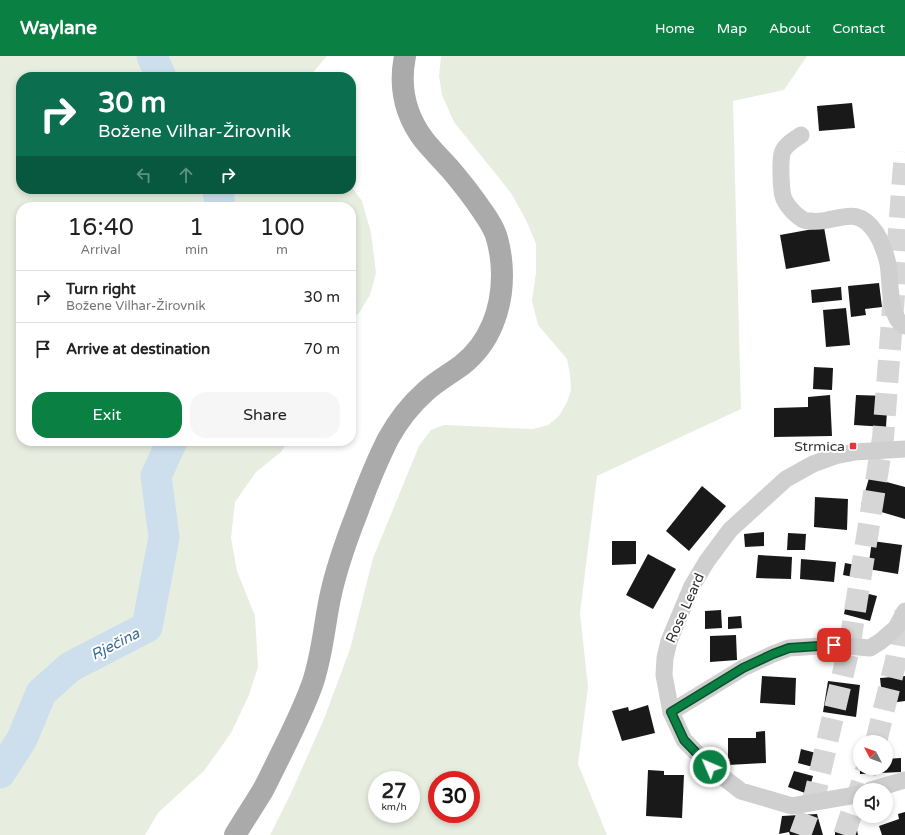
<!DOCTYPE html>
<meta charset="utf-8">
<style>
body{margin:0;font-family:"Varela Round",sans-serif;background:#f6f6f6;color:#222;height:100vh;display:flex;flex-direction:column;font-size:15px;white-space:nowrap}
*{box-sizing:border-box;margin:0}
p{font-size:13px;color:#767676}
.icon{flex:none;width:22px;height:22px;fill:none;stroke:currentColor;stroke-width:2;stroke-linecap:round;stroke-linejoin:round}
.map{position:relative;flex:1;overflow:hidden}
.details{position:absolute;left:16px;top:146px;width:340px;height:244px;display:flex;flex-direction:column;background:#fff;border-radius:16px;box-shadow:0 2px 6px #0003}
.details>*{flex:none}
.top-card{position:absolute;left:16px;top:16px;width:340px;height:122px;border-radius:16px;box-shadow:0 2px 6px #0003;background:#0b6e4f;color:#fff;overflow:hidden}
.needle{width:26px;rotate:311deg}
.controls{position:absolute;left:853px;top:679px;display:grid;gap:8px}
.controls a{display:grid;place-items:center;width:40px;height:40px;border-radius:50%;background:#fff;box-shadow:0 2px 6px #0003;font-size:20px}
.speed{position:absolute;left:368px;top:715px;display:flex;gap:8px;font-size:20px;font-weight:700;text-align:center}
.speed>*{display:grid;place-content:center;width:52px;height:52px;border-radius:50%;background:#fff;box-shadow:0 2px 6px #0003;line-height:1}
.speed small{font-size:10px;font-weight:400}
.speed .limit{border:6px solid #d22;background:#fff;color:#111}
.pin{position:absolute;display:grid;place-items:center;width:34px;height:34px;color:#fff;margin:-17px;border-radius:8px;box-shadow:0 2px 6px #0006}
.me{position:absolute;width:44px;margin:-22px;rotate:315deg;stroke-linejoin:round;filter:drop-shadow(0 0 3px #0008)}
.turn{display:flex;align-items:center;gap:14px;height:84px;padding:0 16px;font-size:18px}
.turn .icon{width:52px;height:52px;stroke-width:2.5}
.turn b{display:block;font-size:28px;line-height:34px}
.lanes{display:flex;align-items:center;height:38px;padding:0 16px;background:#0003;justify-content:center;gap:20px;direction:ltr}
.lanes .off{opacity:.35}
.eta{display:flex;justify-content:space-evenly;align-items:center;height:68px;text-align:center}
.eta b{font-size:24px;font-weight:600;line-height:28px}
.primary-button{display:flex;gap:8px;margin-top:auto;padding:8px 16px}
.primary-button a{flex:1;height:46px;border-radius:16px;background:#0b8043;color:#fff;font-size:16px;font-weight:600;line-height:46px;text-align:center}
.primary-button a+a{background:#f6f6f6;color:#222}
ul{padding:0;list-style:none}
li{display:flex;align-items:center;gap:12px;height:52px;padding:0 16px;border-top:1px solid #e0e0e0}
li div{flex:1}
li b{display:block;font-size:15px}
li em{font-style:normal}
header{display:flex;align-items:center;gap:24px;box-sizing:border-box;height:56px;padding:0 20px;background:#0b8043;color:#fff}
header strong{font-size:19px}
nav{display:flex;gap:22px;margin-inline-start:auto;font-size:14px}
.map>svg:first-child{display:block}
</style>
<header>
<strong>Waylane</strong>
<nav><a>Home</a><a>Map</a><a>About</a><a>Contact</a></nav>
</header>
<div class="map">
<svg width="905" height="779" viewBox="0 0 905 779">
<rect width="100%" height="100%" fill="#fff"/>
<g fill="#e7eee0" fill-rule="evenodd">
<polygon points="0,0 327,0 309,21 21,21 21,133 351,133 351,130 362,145 371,177 376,217 370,239 359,257 351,264 351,151 21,151 21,385 288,385 281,396 256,416 235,446 231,482 237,515 255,560 258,611 249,639 231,677 204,715 185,732 158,757 145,779 0,779"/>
<path d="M441 0H809H807L784 34 733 45 741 353 597 420 580 557 588 631 578 708 607 779H270L291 737 324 663 350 593 373 502 419 390 431 374 444 369 533 373 548 369 559 360 567 346 571 334 570 318 567 303 538 269 532 245 536 217V188L527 166 511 137 454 66 442 39 439 20ZM377 724H411V758H377ZM437 724H471V758H437Z"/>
</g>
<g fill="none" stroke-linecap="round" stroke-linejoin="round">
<g stroke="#cddfed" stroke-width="31">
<polyline points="152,0 161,21"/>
<polyline points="218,133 220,151"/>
<polyline points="0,717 22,683 41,637 70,611 147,571 164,481 156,420 172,385"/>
</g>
</g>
<g fill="#191919">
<polygon points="852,47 855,72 819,75 817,50"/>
<polygon points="824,171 830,205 786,213 780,179"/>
<polygon points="879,227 882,251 865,253 866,259 851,261 848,230"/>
<polygon points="841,231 842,244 812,247 811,234"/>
<polygon points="846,252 850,289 826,291 823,254"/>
<polygon points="814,311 833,312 832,334 813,333"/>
<polygon points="830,339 832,380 774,381 774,352 808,351 808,341"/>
<polygon points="856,339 888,340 886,371 854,369"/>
<polygon points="876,419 884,420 883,425 905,431 905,463 861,450 869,422 874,423"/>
<polygon points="702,430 726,450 689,495 666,475"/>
<polygon points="815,441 848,443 847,474 814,471"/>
<polygon points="764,476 764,490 745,491 744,478"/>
<polygon points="788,477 806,478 805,494 787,494"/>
<polygon points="612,485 636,485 636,508 612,509"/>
<polygon points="872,485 902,489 898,518 868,513"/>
<polygon points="648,498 676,513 653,553 626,539"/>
<polygon points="758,499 792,501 791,523 756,522"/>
<polygon points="801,503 836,506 834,526 800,523"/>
<polygon points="845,507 861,510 859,522 843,519"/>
<polygon points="849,533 877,540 870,565 844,558"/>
<polygon points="721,554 722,572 705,573 705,555"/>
<polygon points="741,560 742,572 728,573 728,561"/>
<polygon points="736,579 737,604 710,606 710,580"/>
<polygon points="762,620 796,622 795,649 760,647"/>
<polygon points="905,620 905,645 883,648 880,622"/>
<polygon points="828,625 860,629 856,661 823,656"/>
<polygon points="648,649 655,677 622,685 612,655 628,651 629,655"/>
<polygon points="765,675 766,707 728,709 728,682 756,682 756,676"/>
<polygon points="801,693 827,700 824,714 798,707"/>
<polygon points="901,702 901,716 860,718 860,712 886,712 886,703"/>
<polygon points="648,714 664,715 664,719 684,719 682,762 646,760"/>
<polygon points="794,715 813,720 808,738 788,731"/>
<polygon points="905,756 905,779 882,779 879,770 899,763 898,758"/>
<polygon points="817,758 823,779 790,779 789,776 779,778 782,760"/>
<polygon points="850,772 850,776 857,774 858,779 835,779 835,776"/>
</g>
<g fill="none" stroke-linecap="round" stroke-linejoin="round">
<g stroke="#d6d6d6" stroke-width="22" stroke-dasharray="22 11" stroke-linecap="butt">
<polyline points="876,686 896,604 905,556"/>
<polyline points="800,779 815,738 849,592 883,382 905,96"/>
<polyline points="844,779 867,712"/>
</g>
<g stroke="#cfcfcf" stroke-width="17">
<path d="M801 79C794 84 784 89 782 98 780 106 781 132 783 140 785 148 795 159 802 163 804 165 807 165 810 165 836 169 855 145 876 177 881 185 886 199 888 208 891 224 888 263 905 270"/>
<polyline points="671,656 743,612 773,598 789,592 834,589 870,592 881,585 896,572 905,555"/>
<polyline points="871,734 905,724"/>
<polyline points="860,737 850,740 792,750 741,735 710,711 684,684 671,656 664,619 665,602 669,585 679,561 692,530 707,505 730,474 786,423 813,408 835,400 855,396 905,393"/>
</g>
<path stroke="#aaa" stroke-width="22" d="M235 779C244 764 254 749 263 734 269 723 274 712 279 702 291 678 303 654 312 629 322 601 324 571 330 542 336 513 346 485 357 457 366 432 376 407 388 383 398 365 410 349 426 335 437 325 450 318 462 309 490 287 502 253 502 219 502 205 500 192 496 179 493 171 488 163 483 156 473 141 462 127 451 114 442 104 432 94 424 84 405 59 399 30 405 0"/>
</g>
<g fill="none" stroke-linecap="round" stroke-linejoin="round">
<defs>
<polyline id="route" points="710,711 684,684 671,656 743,612 773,598 789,592 834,589"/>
</defs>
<use href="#route" stroke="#07532c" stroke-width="10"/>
<use href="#route" stroke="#0b8043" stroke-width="7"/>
</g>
<rect fill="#e53739" stroke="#fff" stroke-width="1.5" x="849" y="386" width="8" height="8" rx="2"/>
<g text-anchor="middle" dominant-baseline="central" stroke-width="4" stroke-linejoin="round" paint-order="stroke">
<g font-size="14" fill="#323232" stroke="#fff" text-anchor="end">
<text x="845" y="390">Strmica</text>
</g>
<g font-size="14" fill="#323232" stroke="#fff">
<text transform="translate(685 552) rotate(-66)">Rose Leard</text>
</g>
<g font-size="15" font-style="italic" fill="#3e6e95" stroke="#fff">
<text transform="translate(115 588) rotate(-27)">Rječina</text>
</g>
</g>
</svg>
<div class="controls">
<a><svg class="needle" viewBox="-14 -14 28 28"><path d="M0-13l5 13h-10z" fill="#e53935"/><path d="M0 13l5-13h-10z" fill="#767676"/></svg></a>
<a><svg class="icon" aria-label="sound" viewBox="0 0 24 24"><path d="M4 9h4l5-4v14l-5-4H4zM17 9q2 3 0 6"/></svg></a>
</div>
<div class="speed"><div>27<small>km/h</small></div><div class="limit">30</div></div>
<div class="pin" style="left:834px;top:589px;background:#d93025"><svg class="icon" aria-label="arrive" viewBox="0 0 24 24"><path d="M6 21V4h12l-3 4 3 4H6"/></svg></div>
<svg class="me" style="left:710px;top:711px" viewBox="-20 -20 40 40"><circle r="17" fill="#0b8043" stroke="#fff" stroke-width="3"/><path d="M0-11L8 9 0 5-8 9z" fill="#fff"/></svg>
<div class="top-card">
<div class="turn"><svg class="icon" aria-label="right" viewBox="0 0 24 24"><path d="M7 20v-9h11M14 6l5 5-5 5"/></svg><div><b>30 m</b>Božene Vilhar-Žirovnik</div></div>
<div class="lanes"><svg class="icon off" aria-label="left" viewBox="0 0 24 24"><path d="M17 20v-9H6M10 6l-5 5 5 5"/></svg><svg class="icon off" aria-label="ahead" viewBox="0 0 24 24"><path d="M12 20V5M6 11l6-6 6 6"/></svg><svg class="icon" aria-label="right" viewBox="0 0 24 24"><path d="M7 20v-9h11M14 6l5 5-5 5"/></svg></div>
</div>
<section class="details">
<div class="eta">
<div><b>16:40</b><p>Arrival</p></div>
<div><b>1</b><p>min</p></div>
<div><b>100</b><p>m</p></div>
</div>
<ul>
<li><svg class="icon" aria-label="right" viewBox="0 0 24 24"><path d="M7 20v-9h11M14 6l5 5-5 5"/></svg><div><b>Turn right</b><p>Božene Vilhar-Žirovnik</p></div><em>30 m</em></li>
<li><svg class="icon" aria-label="arrive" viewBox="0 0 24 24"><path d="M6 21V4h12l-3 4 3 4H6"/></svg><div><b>Arrive at destination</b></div><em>70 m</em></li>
</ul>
<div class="primary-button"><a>Exit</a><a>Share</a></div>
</section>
</div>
